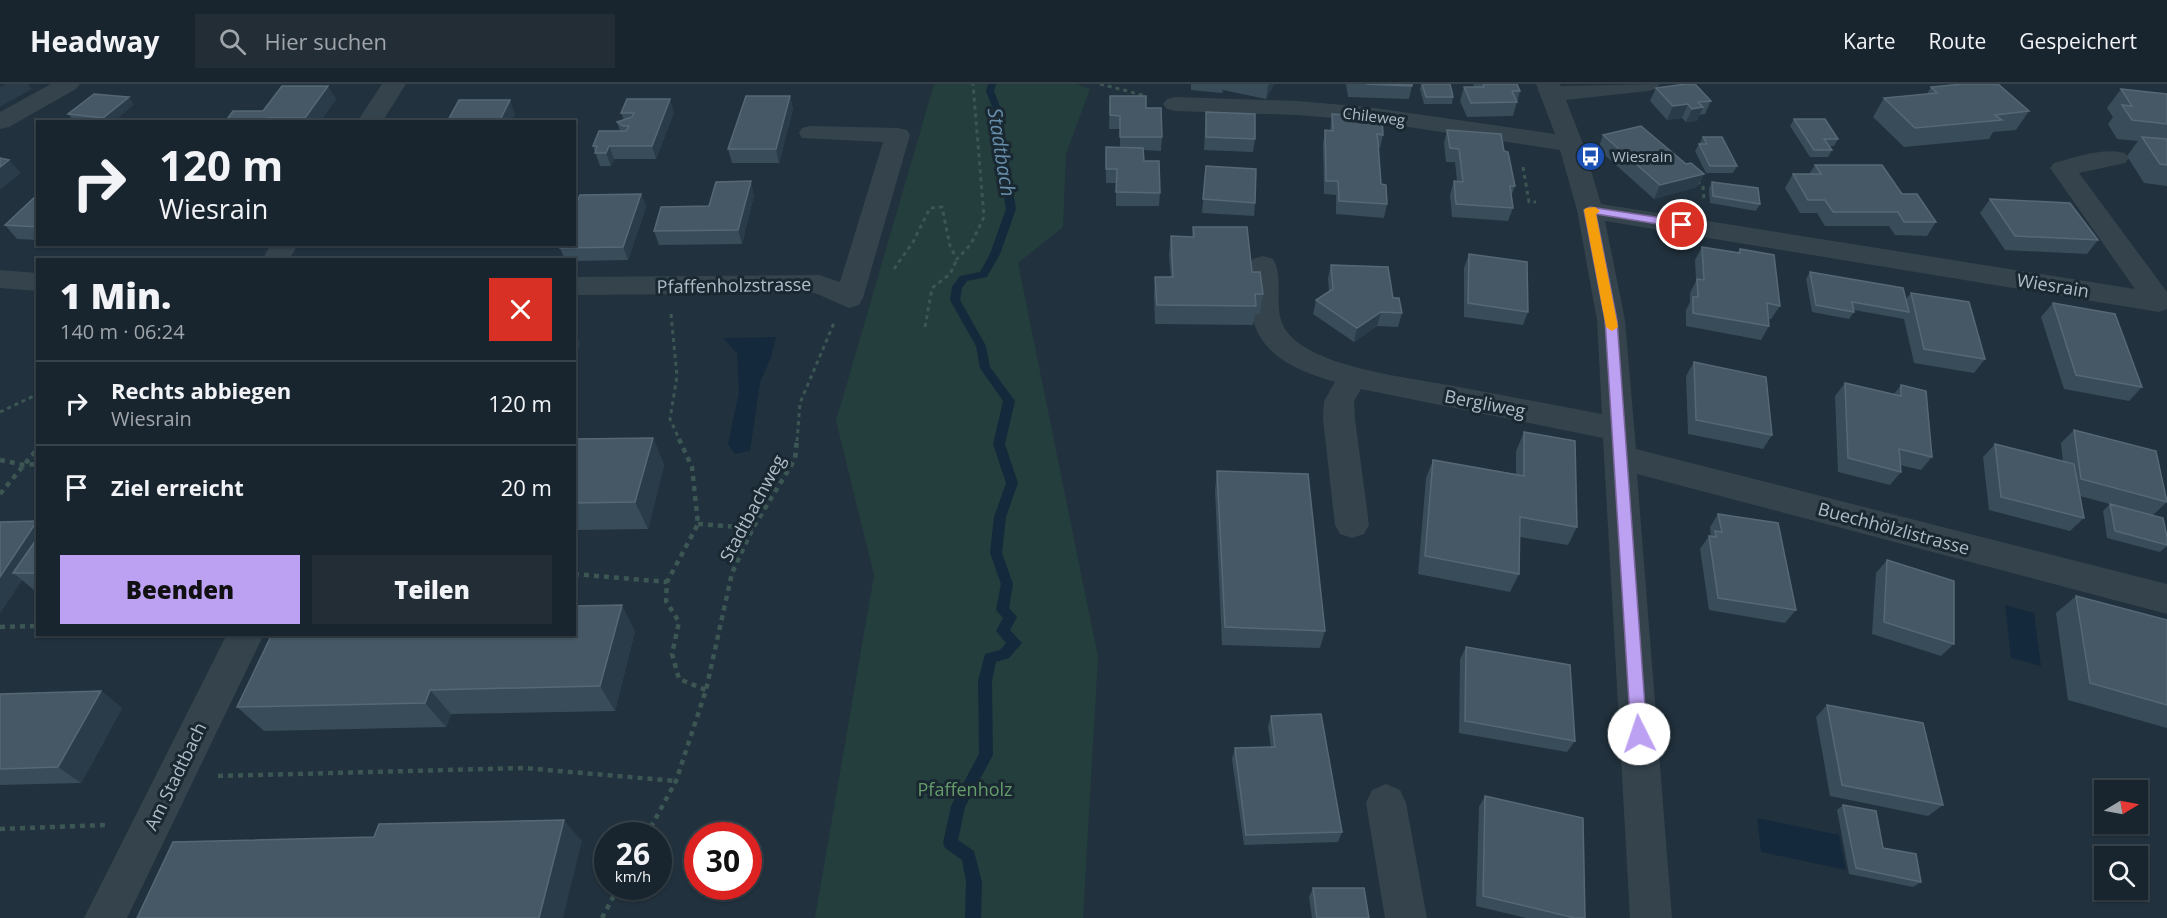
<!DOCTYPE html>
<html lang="de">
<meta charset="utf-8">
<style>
body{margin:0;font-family:"Open Sans",sans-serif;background:#222d36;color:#f1f3f6;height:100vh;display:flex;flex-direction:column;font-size:22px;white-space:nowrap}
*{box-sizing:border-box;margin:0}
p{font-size:20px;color:#9fa5aa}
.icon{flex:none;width:33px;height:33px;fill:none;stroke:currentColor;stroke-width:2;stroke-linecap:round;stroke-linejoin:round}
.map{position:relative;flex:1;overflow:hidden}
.side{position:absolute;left:36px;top:174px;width:540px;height:378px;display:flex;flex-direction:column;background:#19252e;border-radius:0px;box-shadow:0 2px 4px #0004,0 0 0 2px #37424a}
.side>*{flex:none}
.banner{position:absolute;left:36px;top:36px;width:540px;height:126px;border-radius:0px;box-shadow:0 2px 4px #0004,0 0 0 2px #37424a;background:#19252e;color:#f1f3f6;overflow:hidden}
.needle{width:39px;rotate:80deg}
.controls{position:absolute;left:2094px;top:696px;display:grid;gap:12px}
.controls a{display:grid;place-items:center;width:54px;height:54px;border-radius:0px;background:#19252e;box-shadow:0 2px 4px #0004,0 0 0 2px #37424a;font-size:30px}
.speed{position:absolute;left:594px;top:738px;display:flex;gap:12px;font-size:30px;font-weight:700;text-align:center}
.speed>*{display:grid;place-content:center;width:78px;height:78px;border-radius:50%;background:#19252e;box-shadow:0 2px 4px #0004,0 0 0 2px #37424a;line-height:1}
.speed small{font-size:15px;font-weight:400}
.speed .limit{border:9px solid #d22;background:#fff;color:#111}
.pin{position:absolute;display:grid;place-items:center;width:51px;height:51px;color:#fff;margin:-26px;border:3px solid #fff;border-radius:50%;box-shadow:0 2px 6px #0007}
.me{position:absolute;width:66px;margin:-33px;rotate:356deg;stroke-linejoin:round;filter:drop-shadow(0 0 4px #0008)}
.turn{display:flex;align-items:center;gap:21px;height:126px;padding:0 24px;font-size:27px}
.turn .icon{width:78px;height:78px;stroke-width:2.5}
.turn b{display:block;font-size:42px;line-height:51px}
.round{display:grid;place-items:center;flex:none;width:63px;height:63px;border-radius:0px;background:#222d36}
.overview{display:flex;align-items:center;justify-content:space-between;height:102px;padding:0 24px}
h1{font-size:36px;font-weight:800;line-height:45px}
.cta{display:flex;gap:12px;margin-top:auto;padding:12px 24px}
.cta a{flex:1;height:69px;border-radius:0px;background:#bca0f2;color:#111;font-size:24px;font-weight:800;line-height:69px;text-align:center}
.cta a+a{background:#222d36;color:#f1f3f6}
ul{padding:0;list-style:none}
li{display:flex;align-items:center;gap:18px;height:84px;padding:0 24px;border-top:2px solid #37424a}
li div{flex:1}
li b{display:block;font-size:22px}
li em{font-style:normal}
header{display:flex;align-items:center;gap:36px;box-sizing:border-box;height:84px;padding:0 30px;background:#19252e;border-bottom:2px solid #37424a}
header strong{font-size:28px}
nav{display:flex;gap:33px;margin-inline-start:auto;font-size:21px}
.search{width:420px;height:54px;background:#222d36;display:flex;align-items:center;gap:15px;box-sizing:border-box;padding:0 21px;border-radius:0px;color:#9fa5aa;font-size:22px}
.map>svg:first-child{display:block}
</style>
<header>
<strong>Headway</strong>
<div class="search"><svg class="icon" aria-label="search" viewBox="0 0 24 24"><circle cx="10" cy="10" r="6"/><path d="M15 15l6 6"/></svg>Hier suchen</div>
<nav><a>Karte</a><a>Route</a><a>Gespeichert</a></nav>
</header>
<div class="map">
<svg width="2167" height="834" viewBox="0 0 2167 834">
<rect width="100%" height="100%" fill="#21313d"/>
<polygon fill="#233e3d" points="934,0 1076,0 1090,5 1066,70 1063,143 1018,179 1098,573 1083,834 815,834 874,491 836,337"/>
<g fill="#142a3c">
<polygon points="776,253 771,273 760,299 750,367 735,370 728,360 739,308 737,269 723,254"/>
<polygon points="2005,521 2034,529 2041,582 2011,574"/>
<polygon points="1757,734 1839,751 1846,786 1761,768"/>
</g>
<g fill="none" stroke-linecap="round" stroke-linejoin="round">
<polygon fill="#142a3c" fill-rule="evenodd" points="988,0 996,0 994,7 1002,28 1005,61 1016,125 1000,170 988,191 987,193 967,197 962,204 960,216 986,262 990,283 1015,317 1005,360 1018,399 1006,433 1002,469 1013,500 1009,524 1017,533 1010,546 1022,559 1009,574 996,578 992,597 993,671 965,723 958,756 974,767 982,798 981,834 965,834 966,798 962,776 945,764 943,759 951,722 979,670 978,597 985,570 1000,566 1006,559 996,547 1003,534 996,526 1001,500 990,469 994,433 1006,399 993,360 1003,317 980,284 976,262 950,216 952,203 960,192 980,188 990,170 1006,125 995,61 994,28 986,7"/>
<g stroke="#3c5654" stroke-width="3" stroke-dasharray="4 4" stroke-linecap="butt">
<polyline points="1100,0 1146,12"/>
<polyline points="1523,83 1529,118 1536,118"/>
<polyline points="1697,97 1703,102 1704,117"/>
<polyline points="894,185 913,158 930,124 942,123 950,162 957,175 971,160 984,133 973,0"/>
<polyline points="671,230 677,292 670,335 680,357"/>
<polyline points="925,243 932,204 950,190 957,175"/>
<polyline points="0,328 38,310"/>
<polyline points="797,357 800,319 834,239"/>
</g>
<g stroke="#3c5654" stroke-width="4.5" stroke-dasharray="5 5" stroke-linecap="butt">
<polyline points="679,355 692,383 698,440 667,498 666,517 679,538 672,570 679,595 706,606"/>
<polyline points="0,376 24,381 38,380"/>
<polyline points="0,410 38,364"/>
<polyline points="698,440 753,444"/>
<polyline points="574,490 667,498"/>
<polyline points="0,543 38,542"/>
<polyline points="218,692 524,684 676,697"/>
<polyline points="0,745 106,741"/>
<polyline points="646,752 676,697 706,606 732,489 753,444 795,375 797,355"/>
<polyline points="602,834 619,802"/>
</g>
<g fill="#35434d" fill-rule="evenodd">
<polygon points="51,0 80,0 76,5 9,43 0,45 0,28"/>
<polygon points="382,0 406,0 382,38 357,38"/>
<path d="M1536 0H1560L1561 2 1660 0 1656 5 1648 7 1566 16 1583 60 1601 120 2135 205 2050 84 2054 79C2075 73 2104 63 2125 69L2129 74 2125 79 2079 89 2167 208V225L2159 228 1605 137 1625 236 1636 365 2167 500V530L1637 390 1672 834H1630L1603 354 1361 305 1354 317 1355 335 1369 441 1364 450 1352 454 1340 450 1335 441 1323 335 1324 317 1335 298C1299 287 1261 273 1252 232 1248 216 1250 198 1249 181L1253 175 1263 172 1273 175C1286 196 1270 228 1288 249 1317 285 1414 294 1459 303 1506 312 1554 321 1602 330L1597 236 1577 126 1560 66 1368 37 1297 31 1175 27 1167 25 1163 20 1167 15 1175 13 1297 17 1368 23 1555 50Z"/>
<polygon points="811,42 898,44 907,46 910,51 863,214 859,221 849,224 815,209 574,211 574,193 819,191 840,198 883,58 802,54 799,49 802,44"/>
<polygon points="271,160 298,160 289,176 262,176"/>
<polygon points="0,186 38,189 38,207 0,204"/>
<polygon points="227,550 264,550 127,834 84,834"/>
<polygon points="1386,700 1400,706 1406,719 1427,834 1385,834 1366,719 1372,706"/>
</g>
</g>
<g fill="#394c5a">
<polygon points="1191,0 1274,0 1266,15 1223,6 1222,9 1191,6"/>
<polygon points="1346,0 1412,0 1412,2 1409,15 1348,13"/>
<polygon points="1421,0 1450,0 1453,13 1452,20 1424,20 1420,5"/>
<polygon points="1473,0 1517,0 1520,7 1513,32 1467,33 1460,17 1464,3 1474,3"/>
<polygon points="1931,3 2029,27 2016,46 1993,48 1989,55 1904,63 1873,33 1884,14 1927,10"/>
<polygon points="1656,4 1711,17 1705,30 1699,31 1697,37 1686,38 1682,34 1667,36 1650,17"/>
<polygon points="2121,5 2167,10 2167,102 2144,99 2127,72 2138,57 2117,55 2108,40 2113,33 2107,24"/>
<polygon points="790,12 793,25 779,79 732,79 728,65"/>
<polygon points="1110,12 1146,24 1162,53 1161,67 1143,66 1144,77 1160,109 1159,122 1116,122 1116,99 1106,99 1106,63 1120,63 1120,45 1109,45"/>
<polygon points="336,15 320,38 225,38 263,27"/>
<polygon points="134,20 113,38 74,37 68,30"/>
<polygon points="674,28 656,75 614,75 611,82 600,82 593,62 620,47 617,38 624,36 621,29"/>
<polygon points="1206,28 1255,55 1253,68 1204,66"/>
<polygon points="1332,30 1383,51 1380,64 1378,64 1381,100 1387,120 1384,134 1336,130 1336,111 1324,110 1323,60 1325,46 1330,46"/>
<polygon points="1794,35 1838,55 1834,62 1829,62 1832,66 1828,73 1810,73 1790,42"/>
<polygon points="1447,46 1504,67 1515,102 1511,113 1513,124 1508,137 1452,133 1450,111 1454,97 1457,97 1455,78 1446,78 1444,59"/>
<polygon points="1603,51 1686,80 1704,90 1697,103 1654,115 1598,65"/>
<polygon points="1703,53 1737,82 1733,89 1706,89 1695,67"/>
<polygon points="1815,81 1936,138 1927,152 1895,151 1889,142 1825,142 1817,129 1800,129 1785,104 1793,90 1809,90"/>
<polygon points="1206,82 1255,119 1254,132 1202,129"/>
<polygon points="1712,98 1760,120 1756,127 1710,119 1709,105"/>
<polygon points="38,110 38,156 17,155 5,141"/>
<polygon points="641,110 646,123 628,176 574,177 574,176 565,176 560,164"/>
<polygon points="754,111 742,160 659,161 654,147 709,122"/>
<polygon points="1990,115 2098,156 2087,170 2005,166 1980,129"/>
<polygon points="1193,143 1252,188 1263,210 1260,230 1255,230 1253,241 1155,240 1154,212 1155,193 1171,193 1169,171 1171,152 1192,153"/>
<polygon points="1702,163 1737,169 1740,165 1780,222 1771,235 1769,235 1769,242 1761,256 1686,242 1686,226 1690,218 1690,209 1696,197 1695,176"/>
<polygon points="1469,170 1528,228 1523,241 1464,233 1464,184"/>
<polygon points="1331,181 1393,214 1402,229 1398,243 1377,242 1354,258 1313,230 1316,216 1329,208 1328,194"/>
<polygon points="1810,188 1906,215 1911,209 1985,275 1974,289 1914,279 1904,235 1854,226 1854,228 1849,235 1812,228 1806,195"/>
<polygon points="2053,219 2142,303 2129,317 2064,305 2041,233"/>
<polygon points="1694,278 1772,351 1763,365 1688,350 1686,292"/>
<polygon points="1845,299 1894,310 1901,301 1932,373 1921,386 1900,381 1901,388 1890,401 1838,388 1835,312"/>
<polygon points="2074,346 2167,418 2153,431 2167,453 2167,462 2160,468 2107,454 2103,427 2110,420 2080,412 2084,434 2070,447 1989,426 1983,373 1995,360 2063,377 2061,359"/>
<polygon points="1524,348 1577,443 1568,461 1520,453 1519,490 1510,508 1418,490 1426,394 1433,376 1516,390 1516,367"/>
<polygon points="653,354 664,381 648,445 574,446 574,355"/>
<polygon points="1217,387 1325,547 1320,564 1222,561 1215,406"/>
<polygon points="1718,430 1796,526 1785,539 1709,526 1700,465 1709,452 1711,453 1710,443"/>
<polygon points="38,437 38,507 35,507 22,496 0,529 0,438"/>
<polygon points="1887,476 1954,560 1941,572 1872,550 1876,489"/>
<polygon points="2076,512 2167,536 2167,644 2068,616 2056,529"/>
<polygon points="635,547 615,627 451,630 446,643 264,647 237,623"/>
<polygon points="1466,563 1575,657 1567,668 1459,649 1460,575"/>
<polygon points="101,607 122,624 81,699 0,701 0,610"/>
<polygon points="1827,621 1943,721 1928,732 1830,712 1816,633"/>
<polygon points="1271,632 1342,748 1338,758 1244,761 1232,675 1235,664 1271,663 1268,643"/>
<polygon points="1485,712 1585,834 1526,834 1476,822 1479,723"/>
<polygon points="1843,721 1883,764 1921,798 1913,803 1849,790 1837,726"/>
<polygon points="1313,804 1369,834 1312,834 1309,813"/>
</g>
<g fill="#2a3c4a">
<polygon points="6,0 28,0 32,5 0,23 0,3"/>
<polygon points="1269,0 1274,0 1266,15 1268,2"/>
<polygon points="328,2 336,15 320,38 307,38 305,34"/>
<polygon points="790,12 793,25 779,79 776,65"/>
<polygon points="129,13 134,20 113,38 106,38 103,34"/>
<polygon points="670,15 674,28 656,75 652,62"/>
<polygon points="510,16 515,30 512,38 499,38"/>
<polygon points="1688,20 1682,34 1667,36 1673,22"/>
<polygon points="1703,23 1697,37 1686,38 1692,25"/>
<polygon points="609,62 614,75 611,82 606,69"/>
<polygon points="9,76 21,89 0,106 0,83"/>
<polygon points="1704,90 1697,103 1654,115 1660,101"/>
<polygon points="751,97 754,111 742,160 738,146"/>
<polygon points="641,110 646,123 628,176 623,163"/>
<polygon points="1381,228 1377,242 1354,258 1357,244"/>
<polygon points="574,248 580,260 574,275"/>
<polygon points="653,354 664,381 648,445 635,418"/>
<polygon points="37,437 38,472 13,489 22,496 0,529 0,493"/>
<polygon points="622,521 635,547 615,627 600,602"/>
<polygon points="430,606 451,630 446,643 425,619"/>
<polygon points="101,607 122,624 81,699 58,683"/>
<polygon points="564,736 582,757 563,834 539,834"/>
</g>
<g fill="#465866" stroke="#566876" stroke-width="1.5">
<polygon points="1366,0 1412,0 1412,2"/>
<polygon points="1422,0 1450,0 1453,13 1426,13"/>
<polygon points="1483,0 1517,0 1520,7 1512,7 1517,18 1471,19 1464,3 1484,3"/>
<polygon points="1686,0 1695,0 1711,17 1698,18 1703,23 1692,25 1688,20 1673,22 1656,4"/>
<polygon points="1963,0 1998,0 2029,27 1995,31 2002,36 1915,44 1884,14 1937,9 1931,3"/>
<polygon points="282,2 328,2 305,34 267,34 265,38 225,38 233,27 263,27"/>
<polygon points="2121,5 2167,10 2167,40 2132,36 2122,21 2132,22"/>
<polygon points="94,10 129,13 103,34 68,30"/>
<polygon points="746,12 790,12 776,65 728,65"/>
<polygon points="1110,12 1146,12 1146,24 1161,24 1162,53 1120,53 1120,32 1110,31"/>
<polygon points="627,15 670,15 652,62 609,62 606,69 595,69 597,62 593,62 599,47 626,47 629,42 623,42 617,38 632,33 634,29 621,29"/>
<polygon points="459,16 510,16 499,38 447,38"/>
<polygon points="1206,28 1255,30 1255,55 1206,53"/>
<polygon points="1332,30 1382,33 1383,51 1377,50 1378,59 1381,100 1386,101 1387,120 1339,117 1338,97 1326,97 1325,46 1333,47"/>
<polygon points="1794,35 1825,35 1838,55 1824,55 1832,66 1814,66"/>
<polygon points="1641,42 1686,80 1691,79 1704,90 1660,101 1603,51"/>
<polygon points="1447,46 1501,50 1504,67 1508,68 1515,102 1510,102 1513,124 1456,120 1454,97 1463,98 1459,65 1450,64"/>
<polygon points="1703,53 1722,53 1737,82 1710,82 1699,60 1707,60"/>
<polygon points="2142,53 2167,55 2167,81 2160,80"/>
<polygon points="1106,63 1143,64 1144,77 1159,77 1160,109 1116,108 1117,85 1106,85"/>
<polygon points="0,74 9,76 0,83"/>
<polygon points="1815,81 1882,81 1902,110 1917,110 1936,138 1904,138 1898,128 1833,128 1825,116 1808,116 1793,90 1821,90"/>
<polygon points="1206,82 1256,85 1255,119 1203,115"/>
<polygon points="751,97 738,146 654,147 661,123 709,122 716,98"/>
<polygon points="1712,98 1758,104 1760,120 1713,112"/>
<polygon points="38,110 38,143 5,141"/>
<polygon points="641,110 623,163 560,164 561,160 574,160 574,126 580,111"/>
<polygon points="1990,115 2070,119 2098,156 2015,152"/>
<polygon points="1193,143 1247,143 1252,188 1260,188 1263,210 1255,210 1256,222 1157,221 1155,193 1173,193 1171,152 1194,153"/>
<polygon points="1702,163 1740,169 1740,165 1774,171 1780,222 1767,219 1769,242 1693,229 1693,213 1698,213 1697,195 1704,196"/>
<polygon points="1469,170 1527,178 1528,228 1468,219"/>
<polygon points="1331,181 1388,183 1393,214 1399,214 1402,229 1381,228 1357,244 1316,216 1333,205"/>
<polygon points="1810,188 1903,204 1909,228 1852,218 1854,228 1816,221"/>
<polygon points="1911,209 1969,218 1985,275 1924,265"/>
<polygon points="2053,219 2115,230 2142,303 2076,291"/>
<polygon points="1694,278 1766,293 1772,351 1696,336"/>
<polygon points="1845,299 1901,312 1901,301 1926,307 1932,373 1899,365 1901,388 1848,374"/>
<polygon points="2074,346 2156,367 2167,418 2081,395"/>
<polygon points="1524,348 1575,357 1577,443 1520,433 1519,490 1425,472 1433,376 1524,392"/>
<polygon points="653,354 635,418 574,419 574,355"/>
<polygon points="1995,360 2074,380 2084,434 2001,413"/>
<polygon points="1217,387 1308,390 1325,547 1225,543"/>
<polygon points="2110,420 2163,434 2167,453 2167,461 2115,447"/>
<polygon points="1718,430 1778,439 1796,526 1718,514 1709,452 1716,453 1715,447 1722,448"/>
<polygon points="37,437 0,493 0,438"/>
<polygon points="38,453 38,489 13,489"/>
<polygon points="1887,476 1954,497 1954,560 1884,538"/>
<polygon points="2076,512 2167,536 2167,621 2090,599"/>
<polygon points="622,521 600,602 430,606 425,619 237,623 272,550 574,550 574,522"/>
<polygon points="1466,563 1570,581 1575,657 1465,637"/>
<polygon points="101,607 58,683 0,685 0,610"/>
<polygon points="1827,621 1923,639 1943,721 1842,701"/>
<polygon points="1321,630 1342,748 1246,751 1235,664 1275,663 1271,632"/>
<polygon points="1485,712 1583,734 1585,834 1575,834 1483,812"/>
<polygon points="1843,721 1876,727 1883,764 1916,770 1921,798 1856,784"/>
<polygon points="564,736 539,834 137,834 173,758 374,753 379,740"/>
<polygon points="1313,804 1364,804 1369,834 1317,834"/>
</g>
<polygon fill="#bca0f2" stroke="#7a689d" stroke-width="1.5" points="1590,123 1682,137 1688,141 1682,144 1596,130 1617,236 1647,650 1644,655 1639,657 1633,655 1631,650 1605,236 1584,126"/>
<polygon fill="#f59e0b" points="1595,123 1600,127 1596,130 1618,243 1612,247 1606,243 1584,126 1586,124"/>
<defs>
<symbol id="bus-disc" viewBox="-11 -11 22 22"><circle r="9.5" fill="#1a4fb4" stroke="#1a2832"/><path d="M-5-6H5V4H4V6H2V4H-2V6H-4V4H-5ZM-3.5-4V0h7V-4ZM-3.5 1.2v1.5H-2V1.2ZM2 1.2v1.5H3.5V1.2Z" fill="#fff"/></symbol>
</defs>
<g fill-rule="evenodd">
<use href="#bus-disc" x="1574" y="56" width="33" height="33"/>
</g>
<g text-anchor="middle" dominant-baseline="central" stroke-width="6" stroke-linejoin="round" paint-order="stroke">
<g font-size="15" fill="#b0bdc9" stroke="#1a2832">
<text transform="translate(1374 32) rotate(7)">Chileweg</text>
</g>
<g font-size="15" fill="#b0bdc9" stroke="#1a2832" text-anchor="start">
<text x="1612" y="72">Wiesrain</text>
</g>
<g font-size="18" fill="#b0bdc9" stroke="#1a2832">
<text transform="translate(734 201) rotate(-1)">Pfaffenholzstrasse</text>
<text transform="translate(2053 201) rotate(9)">Wiesrain</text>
<text transform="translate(1485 319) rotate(11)">Bergliweg</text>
<text transform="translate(752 424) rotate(-62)">Stadtbachweg</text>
<text transform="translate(1894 444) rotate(15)">Buechhölzlistrasse</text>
<text transform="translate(175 692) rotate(-64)">Am Stadtbach</text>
</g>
<g font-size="18" fill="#659c6a" stroke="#1a2832">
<text x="965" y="705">Pfaffenholz</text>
</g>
<g font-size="20" font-style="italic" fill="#678eab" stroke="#1a2832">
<text transform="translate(1002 68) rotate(81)">Stadtbach</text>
</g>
</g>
</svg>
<div class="controls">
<a><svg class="needle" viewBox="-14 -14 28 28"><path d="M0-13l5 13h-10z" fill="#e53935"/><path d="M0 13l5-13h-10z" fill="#9fa5aa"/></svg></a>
<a><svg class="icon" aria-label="search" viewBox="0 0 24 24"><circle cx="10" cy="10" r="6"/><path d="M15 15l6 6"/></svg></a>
</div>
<div class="speed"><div>26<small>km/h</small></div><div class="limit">30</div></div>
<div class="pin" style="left:1682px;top:141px;background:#d93025"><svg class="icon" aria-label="arrive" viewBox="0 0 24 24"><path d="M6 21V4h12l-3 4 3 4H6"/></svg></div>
<svg class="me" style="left:1639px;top:650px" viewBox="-20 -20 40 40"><circle r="19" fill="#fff"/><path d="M0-13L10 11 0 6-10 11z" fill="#bca0f2"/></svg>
<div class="banner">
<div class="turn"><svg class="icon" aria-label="right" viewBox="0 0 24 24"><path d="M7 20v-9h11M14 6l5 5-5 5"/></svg><div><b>120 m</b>Wiesrain</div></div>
</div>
<section class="side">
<div class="overview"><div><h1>1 Min.</h1><p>140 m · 06:24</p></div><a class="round" style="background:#d93025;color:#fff"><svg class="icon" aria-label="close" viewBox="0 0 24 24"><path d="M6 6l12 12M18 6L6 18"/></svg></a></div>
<ul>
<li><svg class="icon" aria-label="right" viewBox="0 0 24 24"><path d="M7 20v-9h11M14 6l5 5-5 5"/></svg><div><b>Rechts abbiegen</b><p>Wiesrain</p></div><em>120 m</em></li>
<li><svg class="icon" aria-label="arrive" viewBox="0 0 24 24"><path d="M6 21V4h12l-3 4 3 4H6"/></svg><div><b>Ziel erreicht</b></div><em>20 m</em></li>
</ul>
<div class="cta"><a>Beenden</a><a>Teilen</a></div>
</section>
</div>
